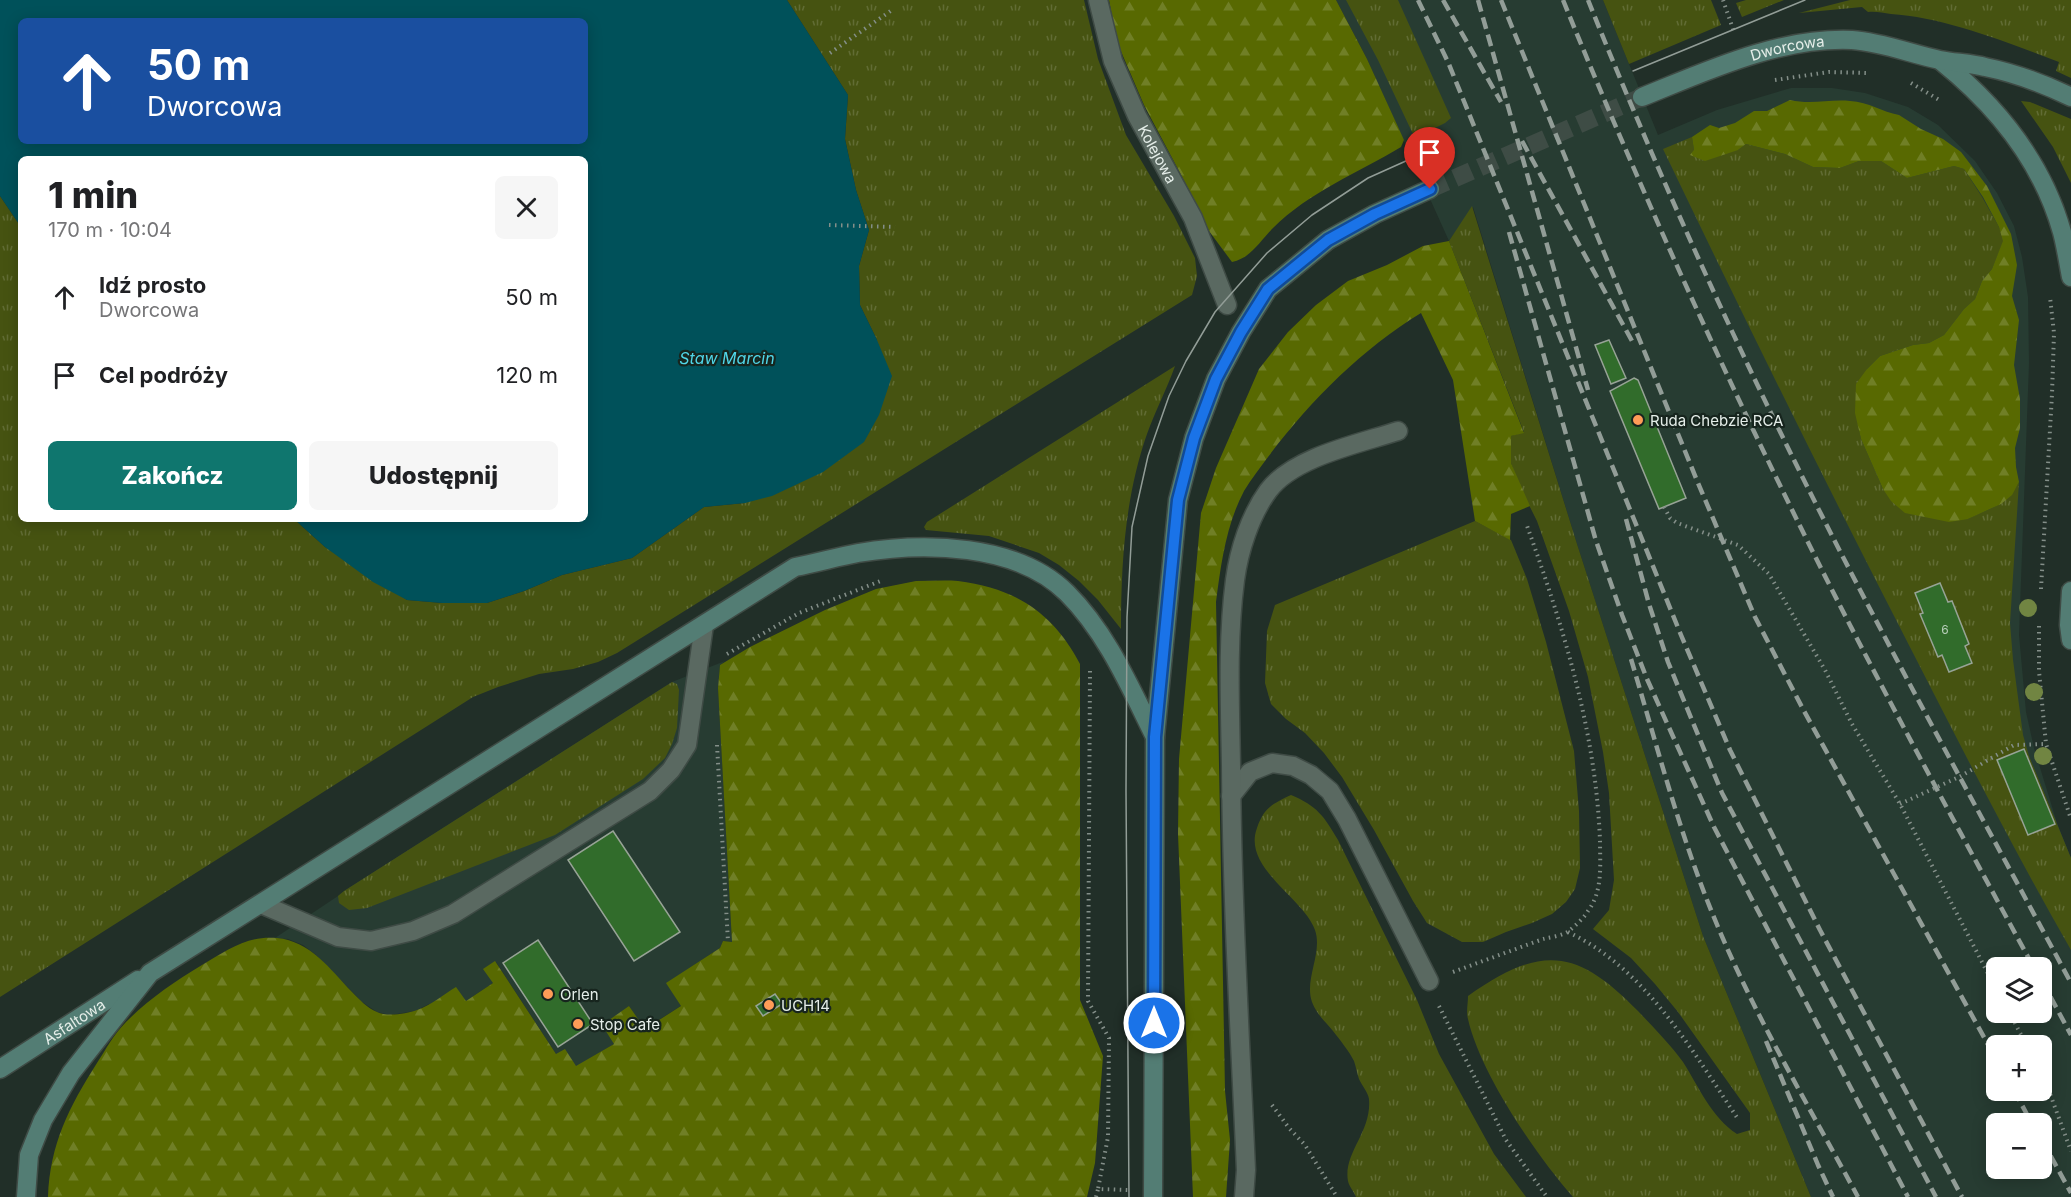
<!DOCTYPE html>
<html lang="pl">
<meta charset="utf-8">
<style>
body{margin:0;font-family:Inter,sans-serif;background:#f6f6f6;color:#202124;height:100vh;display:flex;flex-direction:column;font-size:22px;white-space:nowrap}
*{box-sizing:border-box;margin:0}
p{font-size:20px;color:#757577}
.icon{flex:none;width:33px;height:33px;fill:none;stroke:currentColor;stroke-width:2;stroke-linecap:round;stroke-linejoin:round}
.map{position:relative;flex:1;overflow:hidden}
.panel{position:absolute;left:18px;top:156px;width:570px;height:366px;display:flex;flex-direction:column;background:#fff;border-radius:9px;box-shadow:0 3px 15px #0003}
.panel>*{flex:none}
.hud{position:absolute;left:18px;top:18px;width:570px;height:126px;border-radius:9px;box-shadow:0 3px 15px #0003;background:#1a4fa0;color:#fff;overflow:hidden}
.buttons{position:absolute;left:1986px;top:957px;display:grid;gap:12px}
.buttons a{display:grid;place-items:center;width:66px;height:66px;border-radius:9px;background:#fff;box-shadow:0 3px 15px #0003;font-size:30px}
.pin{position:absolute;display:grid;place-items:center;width:51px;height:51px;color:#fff;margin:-62px -26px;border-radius:50% 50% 50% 0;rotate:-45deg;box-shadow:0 0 6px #0007}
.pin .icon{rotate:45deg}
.me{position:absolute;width:66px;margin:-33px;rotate:0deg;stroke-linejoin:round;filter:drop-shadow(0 0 4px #0008)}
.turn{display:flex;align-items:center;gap:21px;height:126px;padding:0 30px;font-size:27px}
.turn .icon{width:78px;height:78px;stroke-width:2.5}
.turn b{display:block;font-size:42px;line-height:51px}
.round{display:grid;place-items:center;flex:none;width:63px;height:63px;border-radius:9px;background:#f6f6f6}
.overview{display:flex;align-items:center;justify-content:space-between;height:102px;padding:0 30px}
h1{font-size:36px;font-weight:800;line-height:45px}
.primary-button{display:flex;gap:12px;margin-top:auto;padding:12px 30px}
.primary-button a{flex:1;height:69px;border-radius:9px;background:#0f766e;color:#fff;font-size:24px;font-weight:800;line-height:69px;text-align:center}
.primary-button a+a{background:#f6f6f6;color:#202124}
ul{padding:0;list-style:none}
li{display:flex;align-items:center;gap:18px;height:78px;padding:0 30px}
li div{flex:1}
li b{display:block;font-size:22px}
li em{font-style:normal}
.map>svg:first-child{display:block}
</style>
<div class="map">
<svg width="2071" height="1197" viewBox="0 0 2071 1197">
<defs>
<pattern id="grass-tufts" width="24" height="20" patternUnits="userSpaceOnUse" patternTransform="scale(1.5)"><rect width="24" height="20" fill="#465311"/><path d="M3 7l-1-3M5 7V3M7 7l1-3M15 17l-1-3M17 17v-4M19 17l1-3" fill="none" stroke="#616c34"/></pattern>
<pattern id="forest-firs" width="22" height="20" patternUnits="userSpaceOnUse" patternTransform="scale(1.5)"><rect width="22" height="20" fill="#586901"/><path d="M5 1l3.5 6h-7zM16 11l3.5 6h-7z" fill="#707f26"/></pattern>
</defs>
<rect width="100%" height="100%" fill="#212f28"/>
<g fill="#273c32" fill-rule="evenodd">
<path d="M1336 0H1603L1658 135 1717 110 1791 88H1832L1865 93 1908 107 1938 125 1975 161 1997 193 2014 226 2022 257 2028 297 2029 363 2019 635 2026 712 2034 748 2057 823 2071 858V1197H1811L1703 936 1577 544 1473 207 1449 241 1367 59ZM1996 968H2042V1012H1996ZM1996 1046H2042V1090H1996ZM1996 1124H2042V1168H1996Z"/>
<polygon points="725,661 720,665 718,687 732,942 723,941 720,948 667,983 681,1006 644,1029 629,1006 614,1044 576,1067 556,1054 496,962 493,983 466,1001 429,1004 415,1011 390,1015 377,1012 362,1002 316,955 303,945 288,939 275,938 338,896 344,891 672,682"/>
</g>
<g fill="url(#grass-tufts)">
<polygon points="787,0 1084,0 1098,59 1126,135 1174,216 1195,258 1197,276 1192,295 617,653 598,662 573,669 539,674 498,687 473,697 0,997 0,196 21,227 21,519 294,519 325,547 407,600 442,603 487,603 524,591 562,575 632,558 704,507 745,503 877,340 860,305 859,266 869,230 856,190 845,139 848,95"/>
<polygon points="1346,0 1398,0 1451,118 1445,123 1417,137 1412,132 1378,60"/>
<polygon points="1603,0 1711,0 1721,25 1629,64"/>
<polygon points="1746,0 1784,0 1742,17 1736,3"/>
<path d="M1850 0H2071V78L2056 71 2059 62C2009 43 1944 17 1891 14 1883 13 1876 11 1868 12L1862 7 1799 13Z"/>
<polygon points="2021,101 2030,102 2071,119 2071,183 2053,147"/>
<path d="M1692 137 1694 150H1738L1746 144 1785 154 1813 167 1840 168 1859 161H1881L1907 178 1954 166 1964 169 1982 197 1999 227 2004 240 1992 269 1982 281 1975 299 1964 309 1944 335 1929 343 1913 345 1880 356 1867 369 1859 430 1861 439 1883 489 1968 519C1991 507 2006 507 2019 482L2010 623 2013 660 2023 735 2029 756 2071 858V950C2015 852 1964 753 1913 653 1827 486 1744 318 1663 149Z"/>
<path d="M1472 206 1577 544 1703 936 1811 1197H1573C1536 1155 1480 1073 1468 1019 1466 1012 1468 1004 1468 996 1540 945 1576 947 1638 1011 1653 1027 1670 1044 1683 1062 1699 1087 1711 1117 1737 1134L1750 1130V1113L1678 1012 1655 984 1631 958 1593 929 1609 910 1614 880 1609 793 1603 752 1588 677 1569 611 1537 521 1519 485 1511 463V436L1524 432 1449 241Z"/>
<path d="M1175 366C1167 389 1155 411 1147 434 1125 497 1121 563 1121 629L1098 600 1079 581 1059 565 1039 553 989 536 926 530 924 527 927 522Z"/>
<polygon points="1475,521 1511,540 1527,579 1546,642 1574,751 1579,811 1580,868 1575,889 1566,902 1552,914 1532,923 1506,932 1483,942 1462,942 1427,923 1413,901 1374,830 1342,777 1324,753 1305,733 1286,719 1271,704 1265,683 1267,631 1275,605"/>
<polygon points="672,682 677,684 679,690 677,728 672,744 665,758 643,779 555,835 367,908 349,910 339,903 338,896 344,891"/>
<path d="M1291 795C1317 806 1324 816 1338 840L1417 1000 1439 1054 1494 1154 1526 1197H1356C1354 1192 1349 1186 1348 1181 1343 1153 1372 1132 1369 1099 1368 1092 1362 1086 1359 1079 1357 1073 1356 1067 1354 1061 1349 1051 1340 1040 1333 1031 1325 1021 1317 1015 1312 1002 1304 979 1323 953 1315 930 1304 898 1242 868 1257 828 1264 808 1272 804 1291 795Z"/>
</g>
<g fill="url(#forest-firs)">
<path d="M1109 0H1336L1367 59 1404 140 1401 147C1358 173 1309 192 1273 228 1259 242 1251 258 1232 262L1209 231 1197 205 1144 105 1117 42Z"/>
<path d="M1790 100C1811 105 1830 99 1850 101 1869 102 1882 112 1899 115L1921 129 1943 139 1961 152 1987 186 2011 234 2017 265 2012 296 2019 320 2014 365 2020 399V428L2015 448 2016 467 2019 482 2012 495 2001 504 1968 519 1949 522 1905 513 1891 501 1883 489 1861 439 1855 413 1856 384 1867 369 1880 356 1913 345 1929 343 1944 335 1964 309 1975 299 1982 281 1992 269 2003 241 1999 227 1983 197 1964 169 1954 166 1907 178 1881 161H1859L1840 168 1813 167 1785 154 1746 144 1738 150 1705 161 1690 155 1694 150 1692 137 1710 125 1719 128 1735 123 1754 111H1767Z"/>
<path d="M1449 241 1524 433 1511 436V463L1530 506 1511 514 1510 540 1475 521 1453 380 1421 313C1362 349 1310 401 1268 457 1260 468 1251 479 1244 491 1226 525 1221 564 1216 602L1225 1091 1230 1140 1226 1197H1193L1178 834 1179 759 1201 513 1216 468 1259 369 1288 332 1316 305 1348 281 1387 265 1423 246Z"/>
<path d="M916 581C930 581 945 580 958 581 1016 588 1054 614 1080 664V1000L1103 1056 1095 1163 1087 1197H48C50 1144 69 1107 97 1063 106 1049 114 1034 126 1022 149 999 174 982 202 965 226 951 247 935 277 938 310 941 330 969 352 992 359 999 367 1008 377 1012 387 1017 406 1014 417 1010 431 1005 443 995 456 987L466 1001 493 983 483 969 495 961 556 1054 565 1049 576 1066 614 1044 602 1025 629 1006 645 1029 681 1006 666 983 720 948 723 941 732 942 718 688 720 665 750 647 825 610 876 589Z"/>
</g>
<path fill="#00515a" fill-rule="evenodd" d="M0 0H787L848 95 845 139 856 190 869 230 859 266 860 305 877 340 892 376 879 415 864 442 823 472 772 496 745 503 704 507 632 558 562 575 524 591 487 603H442L407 600 373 582 325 547 294 519H585V159H21V227L0 196ZM21 21H585V141H21Z"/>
<g fill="#316c2b" stroke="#97a396" stroke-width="1.5">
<polygon points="1609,340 1626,378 1611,384 1595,345"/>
<polygon points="1634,378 1638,380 1686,498 1659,509 1610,391"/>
<polygon points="1940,583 1948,602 1952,601 1969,644 1965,646 1972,663 1949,672 1942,655 1938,657 1920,614 1923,613 1915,593"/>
<polygon points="2024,749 2055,824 2028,835 1997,760"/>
<polygon points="613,831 680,932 634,961 568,860"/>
<polygon points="538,940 593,1024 558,1047 503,963"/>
<polygon points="775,994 782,1004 763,1016 756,1006"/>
</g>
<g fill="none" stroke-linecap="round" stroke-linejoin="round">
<polyline stroke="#3e4c45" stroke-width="18" stroke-dasharray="18 9" stroke-linecap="butt" points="1430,189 1642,97"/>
<defs>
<g id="lane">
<polyline points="1231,796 1250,772 1272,763 1293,766 1311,775 1330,791 1347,819 1429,981"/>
<polyline points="261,904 338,937 371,941 413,931 453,914 650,791 671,770 687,745 704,625"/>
<path d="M1244 1197 1246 1170C1240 1035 1232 901 1231 766 1230 704 1227 641 1235 580 1239 550 1250 516 1268 491 1293 457 1358 444 1398 431"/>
</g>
<g id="street">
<path id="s1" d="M1098 0 1113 61 1137 116 1193 218 1227 305"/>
</g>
<g id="secondary">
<path d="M1941 61C1997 106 2042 161 2062 232 2066 247 2068 262 2071 277"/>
<path id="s2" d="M1642 97C1709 70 1779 37 1852 40 1882 42 1911 54 1940 60 1955 63 1971 63 1985 67 2015 73 2044 84 2071 97"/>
<polyline points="2071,591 2069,625 2071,640"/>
<path id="s3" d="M0 1069 138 980"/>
<path d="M26 1197 29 1155 43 1120 71 1073 150 973 795 567C816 563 837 557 858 553 923 542 1017 543 1067 593 1107 633 1130 687 1155 737"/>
<polyline points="1153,1197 1155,737 1178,500 1194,438 1216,379 1241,332 1268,289 1328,240 1375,214 1430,189"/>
</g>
</defs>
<use href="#lane" stroke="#3f4b45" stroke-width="21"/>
<use href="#street" stroke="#3f4b45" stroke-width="21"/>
<use href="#secondary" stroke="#3f4b45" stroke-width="21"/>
<g stroke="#848f89" stroke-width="4" stroke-dasharray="1.5 4.5" stroke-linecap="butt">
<polyline points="1723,0 1734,32"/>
<polyline points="830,53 892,10"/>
<polyline points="1775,80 1829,72 1869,73"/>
<polyline points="1911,83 1941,101"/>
<polyline points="829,225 895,227"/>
<polyline points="1664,507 1670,518 1677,523 1738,545 1769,574 1825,670 1852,724 1900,804 1996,989"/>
<polyline points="2041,589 2052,394 2054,333 2050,297"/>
<polyline points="2039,626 2039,671 2046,744 2071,819"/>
<polyline points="727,654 799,613 883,580"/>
<polyline points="1090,671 1088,1001 1109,1038 1108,1137 1098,1189"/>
<polyline points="717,745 728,942"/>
<polyline points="1900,804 1959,777 2014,745 2046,744"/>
<path d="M1568 932C1646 969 1691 1049 1738 1119"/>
<path d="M1453 972C1483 961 1513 950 1543 939 1551 937 1562 936 1569 931 1575 926 1584 918 1588 911 1603 891 1600 865 1600 841 1596 731 1563 626 1526 523"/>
<polyline points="1439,1006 1506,1140 1547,1197"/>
<polyline points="2009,1012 2027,1046"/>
<polyline points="2042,1072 2071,1151"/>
<polyline points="1272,1105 1289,1128 1305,1145 1337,1197"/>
<polyline points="1096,1197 1098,1189 1128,1190"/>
</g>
<use href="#lane" stroke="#5a6961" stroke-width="18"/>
<use href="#street" stroke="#5a6961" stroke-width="18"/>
<use href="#secondary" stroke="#537d74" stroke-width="18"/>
<g stroke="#929d97" stroke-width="1.5">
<polyline points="1633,71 1805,0"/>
<polyline points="1129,1197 1126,791 1127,617 1132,527 1148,456 1169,396 1186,361 1215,312 1267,253 1312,215 1368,178 1417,156"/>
</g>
<g stroke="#929d97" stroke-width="4.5" stroke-dasharray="12 6" stroke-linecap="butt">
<polyline points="1418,0 1448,62 1681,635 1730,750 1820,930 1962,1197"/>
<polyline points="1443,0 1501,102"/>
<polyline points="1478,0 1588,390"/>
<polyline points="1501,0 1698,483 1755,617 1804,711 1996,1059"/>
<path d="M1563 0C1644 199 1733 394 1830 586 1895 714 1965 841 2034 968"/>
<path d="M1588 0C1658 174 1735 344 1820 512 1900 670 1987 826 2071 983"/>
<polyline points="1522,141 1632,341"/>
<polyline points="1509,232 1596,541 1622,615 1647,679 1714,827 1908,1197"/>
<polyline points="1626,519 1649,604 1668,662 1722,793 1936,1197"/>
<path d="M1631 659C1658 749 1681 840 1718 927 1757 1020 1810 1108 1858 1197"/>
<polyline points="2042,981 2071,1035"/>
<polyline points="1766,1041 1818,1165 1833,1197"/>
<polyline points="2014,1090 2032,1124"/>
<polyline points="2042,1140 2071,1193"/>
</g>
</g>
<g fill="#718542">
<circle cx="2028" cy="608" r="9"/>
<circle cx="2034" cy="692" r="9"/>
<circle cx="2043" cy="756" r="9"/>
</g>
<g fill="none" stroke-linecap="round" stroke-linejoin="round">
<defs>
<polyline id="route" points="1154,1023 1155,737 1178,500 1194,438 1216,379 1241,332 1268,289 1328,240 1375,214 1430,189"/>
</defs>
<use href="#route" stroke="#114b97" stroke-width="15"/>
<use href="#route" stroke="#1a73e8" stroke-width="10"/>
</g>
<g fill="#fe9c57" stroke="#17251e" stroke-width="2">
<circle cx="1638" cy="420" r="6"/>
<circle cx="548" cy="994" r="6"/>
<circle cx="769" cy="1005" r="6"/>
<circle cx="578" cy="1024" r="6"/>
</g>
<g text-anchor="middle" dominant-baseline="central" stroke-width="4.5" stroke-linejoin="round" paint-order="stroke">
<g font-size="12" fill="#b8ceba">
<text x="1945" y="629">6</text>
</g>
<g font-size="15" fill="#e5eee9" stroke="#17251e">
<text stroke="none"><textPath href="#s2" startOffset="154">Dworcowa</textPath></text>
<text stroke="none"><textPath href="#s1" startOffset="166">Kolejowa</textPath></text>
<text stroke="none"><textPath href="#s3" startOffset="88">Asfaltowa</textPath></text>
</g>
<g font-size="15" fill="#e5eee9" stroke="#17251e" text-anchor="start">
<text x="1650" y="420">Ruda Chebzie RCA</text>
<text x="560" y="994">Orlen</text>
<text x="781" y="1005">UCH14</text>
<text x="590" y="1024">Stop Cafe</text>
</g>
<g font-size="16" font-style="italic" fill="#50d6e8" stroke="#17251e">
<text x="727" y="358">Staw Marcin</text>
</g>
</g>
</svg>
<div class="buttons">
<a><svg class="icon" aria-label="layers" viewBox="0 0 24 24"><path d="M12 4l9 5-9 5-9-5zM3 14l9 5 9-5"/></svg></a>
<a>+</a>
<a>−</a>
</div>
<div class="pin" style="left:1430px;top:189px;background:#d93025"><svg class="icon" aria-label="arrive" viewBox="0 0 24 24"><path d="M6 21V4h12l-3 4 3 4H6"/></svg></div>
<svg class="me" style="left:1154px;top:1023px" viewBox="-20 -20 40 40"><circle r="17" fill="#1a73e8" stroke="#fff" stroke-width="3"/><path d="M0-11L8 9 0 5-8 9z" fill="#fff"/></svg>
<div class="hud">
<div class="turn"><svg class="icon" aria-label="ahead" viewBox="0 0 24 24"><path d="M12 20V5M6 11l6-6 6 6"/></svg><div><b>50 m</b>Dworcowa</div></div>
</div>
<section class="panel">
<div class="overview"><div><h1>1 min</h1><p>170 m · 10:04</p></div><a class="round"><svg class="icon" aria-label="close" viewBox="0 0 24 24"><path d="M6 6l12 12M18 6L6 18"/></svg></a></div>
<ul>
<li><svg class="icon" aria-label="ahead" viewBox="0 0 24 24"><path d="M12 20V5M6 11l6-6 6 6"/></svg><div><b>Idź prosto</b><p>Dworcowa</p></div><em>50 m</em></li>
<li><svg class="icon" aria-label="arrive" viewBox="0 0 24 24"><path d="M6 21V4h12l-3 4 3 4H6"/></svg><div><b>Cel podróży</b></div><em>120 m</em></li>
</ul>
<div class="primary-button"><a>Zakończ</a><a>Udostępnij</a></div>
</section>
</div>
